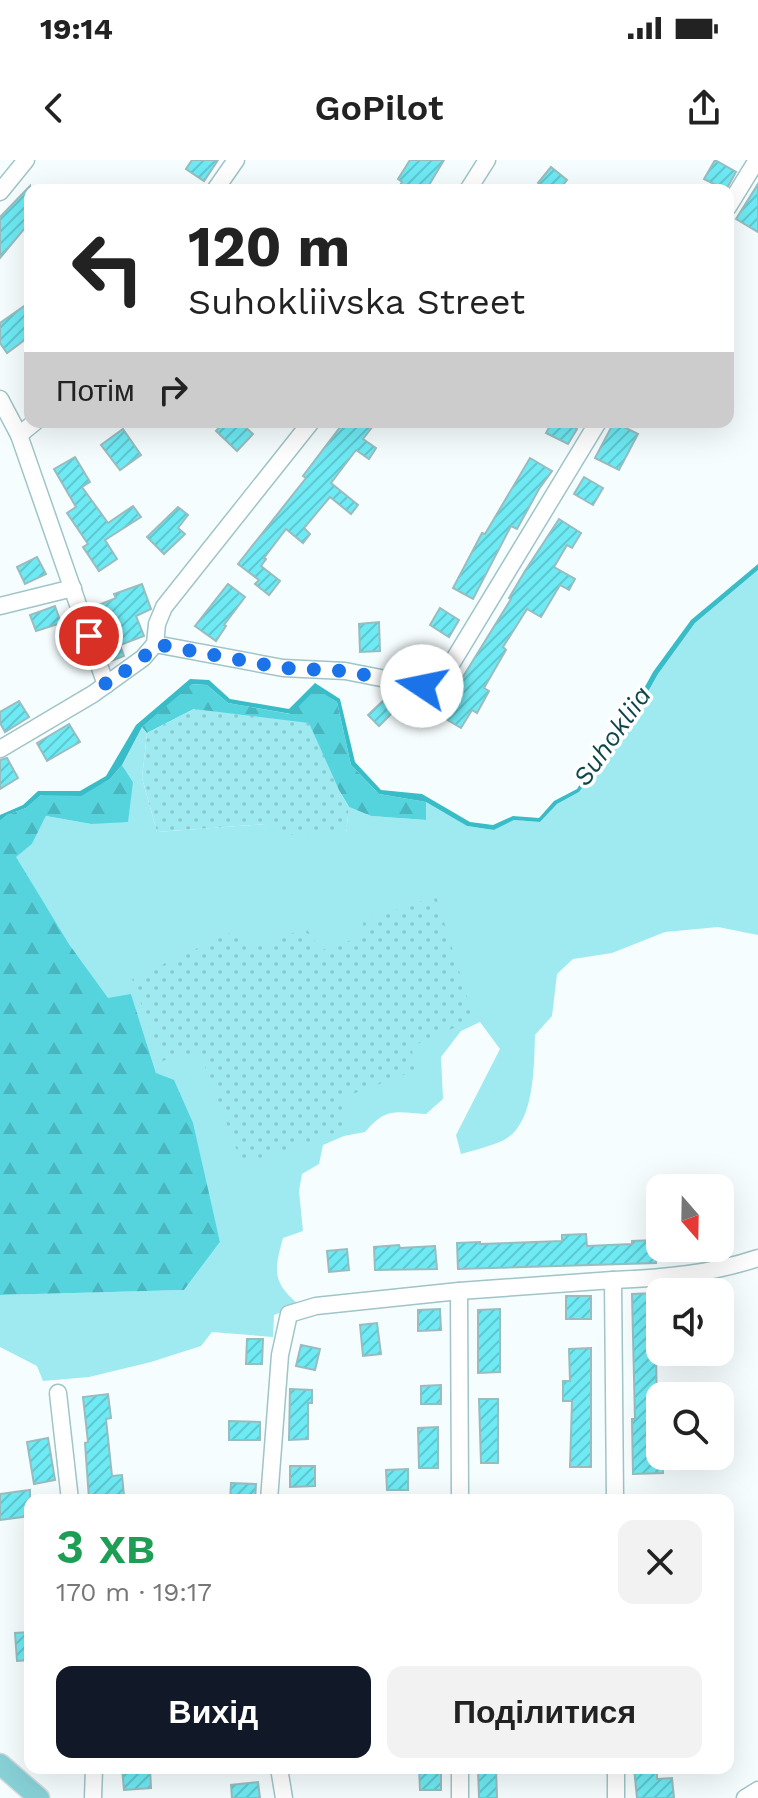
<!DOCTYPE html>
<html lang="uk">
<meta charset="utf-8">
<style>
body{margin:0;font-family:"Work Sans",sans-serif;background:#f2f2f2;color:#222;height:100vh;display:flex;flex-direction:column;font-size:30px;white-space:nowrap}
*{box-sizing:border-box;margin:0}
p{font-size:26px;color:#767676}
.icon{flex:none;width:44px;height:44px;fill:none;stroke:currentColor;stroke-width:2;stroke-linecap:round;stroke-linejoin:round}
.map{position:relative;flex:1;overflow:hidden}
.panel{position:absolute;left:24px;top:1334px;width:710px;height:280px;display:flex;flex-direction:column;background:#fff;border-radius:16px;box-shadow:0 8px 32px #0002}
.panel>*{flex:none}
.top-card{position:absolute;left:24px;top:24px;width:710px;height:244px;border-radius:16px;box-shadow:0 8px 32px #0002;background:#fff;color:#222;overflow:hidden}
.needle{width:52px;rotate:160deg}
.tools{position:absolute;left:646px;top:1014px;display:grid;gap:16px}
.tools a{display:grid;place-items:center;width:88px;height:88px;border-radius:16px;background:#fff;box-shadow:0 8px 32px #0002;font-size:40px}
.pin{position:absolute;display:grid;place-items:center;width:68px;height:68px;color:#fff;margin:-34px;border:4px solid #fff;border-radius:50%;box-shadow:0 2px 8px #0007}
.me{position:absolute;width:88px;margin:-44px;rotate:281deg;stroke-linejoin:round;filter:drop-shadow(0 0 6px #0008)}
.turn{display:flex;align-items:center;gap:28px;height:168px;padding:0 32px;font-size:36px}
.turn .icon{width:104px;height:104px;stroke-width:2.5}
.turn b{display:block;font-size:56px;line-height:68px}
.then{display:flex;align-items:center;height:76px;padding:0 32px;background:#0003;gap:16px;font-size:30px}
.round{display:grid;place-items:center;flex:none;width:84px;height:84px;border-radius:16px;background:#f2f2f2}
.summary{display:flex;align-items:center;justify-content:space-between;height:136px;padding:0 32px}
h1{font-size:48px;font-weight:600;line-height:60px;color:#1e9e55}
.action{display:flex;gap:16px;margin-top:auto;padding:16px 32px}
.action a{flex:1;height:92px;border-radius:16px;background:#111827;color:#fff;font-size:32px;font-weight:600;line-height:92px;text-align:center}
.action a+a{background:#f2f2f2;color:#222}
.status{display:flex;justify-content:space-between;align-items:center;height:56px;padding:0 40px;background:#fff;direction:ltr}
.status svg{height:22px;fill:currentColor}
header{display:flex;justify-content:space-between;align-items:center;height:104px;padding:0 32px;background:#fff;font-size:36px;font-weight:600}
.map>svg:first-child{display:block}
</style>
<div class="status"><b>19:14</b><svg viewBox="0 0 49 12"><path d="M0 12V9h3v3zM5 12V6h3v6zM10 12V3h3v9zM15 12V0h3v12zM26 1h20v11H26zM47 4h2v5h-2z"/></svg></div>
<header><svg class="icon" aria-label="back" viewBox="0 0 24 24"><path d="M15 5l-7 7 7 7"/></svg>GoPilot<svg class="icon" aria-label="share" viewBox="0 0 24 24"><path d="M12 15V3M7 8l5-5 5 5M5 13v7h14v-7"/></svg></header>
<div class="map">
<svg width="758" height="1638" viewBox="0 0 758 1638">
<defs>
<pattern id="forest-firs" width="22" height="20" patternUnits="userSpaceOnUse" patternTransform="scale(2)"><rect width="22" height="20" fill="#56d4de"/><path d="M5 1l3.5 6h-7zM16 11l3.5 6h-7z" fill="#49b5be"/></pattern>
<pattern id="garden-dots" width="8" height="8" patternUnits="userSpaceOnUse" patternTransform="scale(2)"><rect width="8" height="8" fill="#9feaf0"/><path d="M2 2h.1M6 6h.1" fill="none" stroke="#87c8cd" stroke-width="1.8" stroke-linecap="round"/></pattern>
<pattern id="building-hatch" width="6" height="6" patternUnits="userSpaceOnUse" patternTransform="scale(2)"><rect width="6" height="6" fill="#6eeaf4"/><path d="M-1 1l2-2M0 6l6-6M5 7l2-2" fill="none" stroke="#5ec8d0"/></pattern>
</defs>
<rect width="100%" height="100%" fill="#f6fdfe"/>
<path fill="#9feaf0" d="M758 410V775L718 767 665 772 612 793 573 799 557 814 552 856 535 875C534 905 535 964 504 980 491 986 475 990 461 994L456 975 500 889 480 862 461 871 441 897 443 939 426 954C396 952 386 947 365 972L344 976 323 985 319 1004 302 1014 299 1031 303 1071 283 1078C274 1111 272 1122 299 1145L274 1155 273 1177 212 1172 201 1186 151 1202 89 1217 43 1221 37 1206 0 1187V1135L184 1130 220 1082 211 1045 156 913 131 835 108 839 69 784 15 697 32 684 46 656 91 664 133 622 122 605 142 567 147 573 142 618 157 672 266 664 346 673 349 647 371 656 426 660V642L467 666 494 670 514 660 540 662 557 644 579 632 628 567 658 514 695 463Z"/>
<g fill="url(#forest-firs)">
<polygon points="191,524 207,525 228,543 290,554 316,528 337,542 351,605 379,634 426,642 426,660 371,656 349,647 340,632 194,549 147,573 142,567"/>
<polygon points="122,605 133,622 128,662 91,664 46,656 32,684 16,697 69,784 108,838 131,834 156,913 174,920 193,963 220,1082 184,1130 0,1135 0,661 7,655 26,648 41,635 81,635 110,619"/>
</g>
<g fill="url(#garden-dots)">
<polygon points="194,549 309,563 340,632 349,647 346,673 282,675 266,664 157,672 142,618 147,573"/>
<polygon points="436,736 474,859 411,887 417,910 339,939 349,968 242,1004 199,891 162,901 132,819 238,769 247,790 306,768 321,790 364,776 363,761"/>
</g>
<polygon fill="#38bcc7" points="758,404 758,410 695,463 658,514 628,567 579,632 557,644 540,662 514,660 494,670 467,666 426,642 379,634 351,605 337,542 316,529 291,554 228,543 207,525 192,524 142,567 122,605 110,619 81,636 41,635 26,648 7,655 0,661 0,655 23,645 38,631 80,631 106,616 136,565 190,519 209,520 230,539 289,549 315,523 340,539 355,602 381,630 422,634 470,662 493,665 513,656 539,658 554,641 577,629 599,594 624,565 653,512 691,460"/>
<g fill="url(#building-hatch)" stroke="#99bcbf" stroke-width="2">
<polygon points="192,0 218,0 204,21 186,9"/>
<polygon points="410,0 444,0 426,30 397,30 402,22 398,19"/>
<polygon points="715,0 736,12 726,30 704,19"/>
<polygon points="551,7 567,20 559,30 546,30 538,23"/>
<polygon points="758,24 758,72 736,59"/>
<polygon points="30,26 30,62 0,98 0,57"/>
<polygon points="30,142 30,176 7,193 0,183 0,163"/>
<polygon points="224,262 240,262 253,274 237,291 216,271"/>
<polygon points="344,262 376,262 363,279 376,288 369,299 356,290 331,323 358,345 351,354 330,337 304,368 310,374 303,383 286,369 264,398 266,399 261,406 280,421 269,435 255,424 259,420 238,404 306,318 303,316"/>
<polygon points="552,262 565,262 577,269 568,284 546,273"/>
<polygon points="614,262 638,274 619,310 595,298"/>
<polygon points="123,269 141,295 120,310 101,285"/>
<polygon points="75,297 90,322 82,327 108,363 133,346 141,357 105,380 117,399 99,411 83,387 88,384 67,353 76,347 54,309"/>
<polygon points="530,298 552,311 539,329 517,369 511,366 473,439 453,428 482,373 485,374"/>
<polygon points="584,317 603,328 593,345 574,334"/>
<polygon points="178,347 188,355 178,368 185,374 164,394 147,377"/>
<polygon points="559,359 581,373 572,388 567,385 554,407 575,419 569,430 560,425 541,457 527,449 503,487 506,490 484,528 489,531 477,553 472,550 461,568 432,551 441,537 448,541 511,439 509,438 525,411"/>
<polygon points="37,397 46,414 25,424 17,407"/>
<polygon points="142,424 151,449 136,456 144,476 120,485 124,496 111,501 91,448 116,438 114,434"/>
<polygon points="228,424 245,437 224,465 226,466 216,481 195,466"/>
<polygon points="55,446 61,463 36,471 30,455"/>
<polygon points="440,448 459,460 449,477 430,465"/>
<polygon points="379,462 380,491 360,492 359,464"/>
<polygon points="391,533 402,543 379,566 368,555"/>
<polygon points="19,541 29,557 5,572 0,563 0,552"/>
<polygon points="69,564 80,582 47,601 37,583"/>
<polygon points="7,598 18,618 0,629 0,600"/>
<polygon points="586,1074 587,1086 632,1084 632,1081 655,1080 656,1103 458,1109 457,1083 480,1082 480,1084 562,1081 562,1075"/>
<polygon points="399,1085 400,1088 435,1086 437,1109 375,1110 374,1087"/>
<polygon points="347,1089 349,1110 329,1112 327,1091"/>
<polygon points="655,1133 657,1251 660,1250 663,1313 633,1314 632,1259 635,1259 632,1134"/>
<rect x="566" y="1136" width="25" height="23"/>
<polygon points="440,1149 441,1170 418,1171 418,1150"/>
<polygon points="500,1149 500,1212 478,1213 478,1150"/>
<polygon points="377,1163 381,1194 363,1196 360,1165"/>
<polygon points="247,1179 263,1179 262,1204 246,1204"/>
<polygon points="301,1185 320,1189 315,1210 296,1206"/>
<polygon points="591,1188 591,1307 570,1307 572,1241 563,1241 563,1221 570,1221 569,1189"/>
<polygon points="441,1225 441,1244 421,1244 421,1226"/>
<polygon points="290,1229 312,1230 312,1243 308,1243 308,1279 289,1280"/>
<polygon points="108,1234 111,1258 106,1259 112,1316 122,1315 124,1336 89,1339 85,1283 88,1282 83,1237"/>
<polygon points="479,1239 498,1239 498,1303 481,1303"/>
<polygon points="229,1261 260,1262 260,1280 229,1280"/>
<polygon points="438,1267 438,1308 419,1308 418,1268"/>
<polygon points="48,1278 55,1320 34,1324 27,1282"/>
<polygon points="290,1306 315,1306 315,1326 290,1327"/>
<polygon points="408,1309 408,1330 387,1330 386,1310"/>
<polygon points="231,1323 256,1324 255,1340 230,1340"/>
<polygon points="30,1330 30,1356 0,1360 0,1334"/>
<polygon points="30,1472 30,1500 17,1501 15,1473"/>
<polygon points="122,1608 150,1608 151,1628 124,1630"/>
<polygon points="419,1608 441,1608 441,1630 420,1630"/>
<polygon points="478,1608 496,1608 497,1638 479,1638"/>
<polygon points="634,1608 657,1608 657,1619 672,1618 674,1638 637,1638"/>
<polygon points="258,1622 260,1638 232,1638 231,1625"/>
</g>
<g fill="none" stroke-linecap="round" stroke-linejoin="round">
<defs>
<g id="minor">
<polyline points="215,30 236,0"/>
<polyline points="468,30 487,0"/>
<polyline points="0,32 26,0"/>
<polyline points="728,47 757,0"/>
<polyline points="0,239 19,275 106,525"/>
<polyline points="19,275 35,262"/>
<polyline points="0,446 73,428"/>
<polyline points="155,484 283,508 345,511 422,526 447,511 598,262"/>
<polyline points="0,589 93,534 143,498 155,484 157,464 164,447 311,262"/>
<path d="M613 1120C664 1118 710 1114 758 1098"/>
<polyline points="459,1131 460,1340"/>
<polyline points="58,1233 70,1340"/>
<polyline points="269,1340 280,1195 289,1154 316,1146 459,1131 613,1120 615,1340"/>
<polyline points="279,1608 284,1638"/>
<polyline points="460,1608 460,1638"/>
<polyline points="616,1608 616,1638"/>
<polyline points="93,1638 94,1608"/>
<polyline points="745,1638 758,1630"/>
</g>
<polyline id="major" points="0,1604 39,1638"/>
</defs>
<use href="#minor" stroke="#a0c4c7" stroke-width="19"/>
<use href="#major" stroke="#d7dada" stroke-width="23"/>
<use href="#minor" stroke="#fff" stroke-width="16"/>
<use href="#major" stroke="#87d1d7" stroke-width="20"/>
</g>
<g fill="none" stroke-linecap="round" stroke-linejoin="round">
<polyline stroke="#1a73e8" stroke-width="14" stroke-dasharray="0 25.2" points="89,476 106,525 143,498 155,484 283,508 345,511 422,526"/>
</g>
<g text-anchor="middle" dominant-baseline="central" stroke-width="7" stroke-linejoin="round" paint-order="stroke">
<g font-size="26" font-style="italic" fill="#0d474b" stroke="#fff">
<text transform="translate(612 576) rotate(-55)">Suhokliia</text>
</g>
</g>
</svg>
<div class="tools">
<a><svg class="needle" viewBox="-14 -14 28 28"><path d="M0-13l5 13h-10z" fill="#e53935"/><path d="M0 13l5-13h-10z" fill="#767676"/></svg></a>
<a><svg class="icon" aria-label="sound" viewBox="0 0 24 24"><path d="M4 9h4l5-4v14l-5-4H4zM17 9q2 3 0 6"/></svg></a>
<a><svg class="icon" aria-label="search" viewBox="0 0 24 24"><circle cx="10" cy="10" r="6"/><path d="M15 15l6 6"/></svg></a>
</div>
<div class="pin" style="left:89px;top:476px;background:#d93025"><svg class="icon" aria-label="arrive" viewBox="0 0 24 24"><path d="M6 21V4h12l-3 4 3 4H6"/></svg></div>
<svg class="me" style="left:422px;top:526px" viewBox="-20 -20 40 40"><circle r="19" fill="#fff"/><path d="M0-13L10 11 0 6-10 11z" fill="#1a73e8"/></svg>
<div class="top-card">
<div class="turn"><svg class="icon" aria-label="left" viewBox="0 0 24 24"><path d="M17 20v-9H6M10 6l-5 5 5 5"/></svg><div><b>120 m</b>Suhokliivska Street</div></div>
<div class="then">Потім<svg class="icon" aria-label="right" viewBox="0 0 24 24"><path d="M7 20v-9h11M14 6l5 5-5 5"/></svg></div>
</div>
<section class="panel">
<div class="summary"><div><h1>3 хв</h1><p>170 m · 19:17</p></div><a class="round"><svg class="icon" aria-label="close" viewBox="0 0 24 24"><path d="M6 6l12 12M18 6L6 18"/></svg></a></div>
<div class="action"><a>Вихід</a><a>Поділитися</a></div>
</section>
</div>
